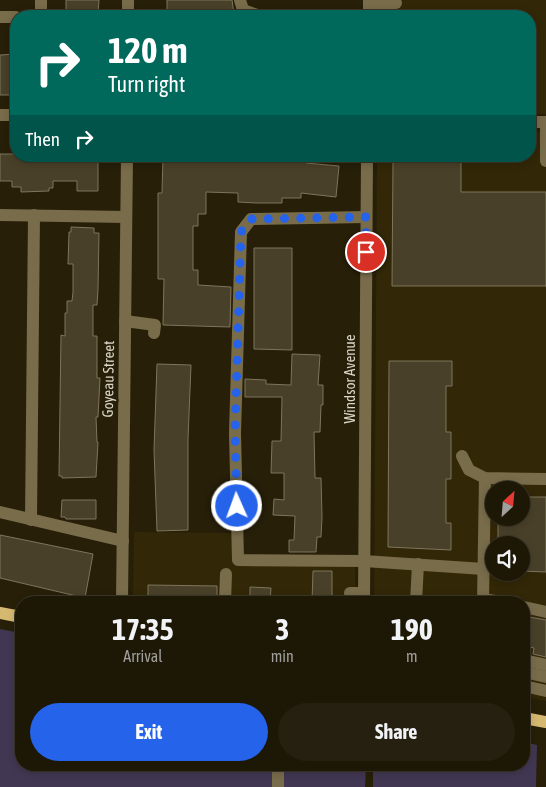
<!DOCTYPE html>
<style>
body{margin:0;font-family:"Asap Condensed",sans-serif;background:#252010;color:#f1f3f6;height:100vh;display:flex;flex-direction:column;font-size:19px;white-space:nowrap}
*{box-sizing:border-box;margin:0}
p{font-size:16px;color:#a09f9b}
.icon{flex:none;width:28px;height:28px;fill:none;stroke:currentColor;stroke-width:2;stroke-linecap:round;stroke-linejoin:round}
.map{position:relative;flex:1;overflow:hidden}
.side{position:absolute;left:15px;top:596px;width:515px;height:175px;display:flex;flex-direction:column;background:#1d1706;border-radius:20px;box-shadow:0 2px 8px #0003,0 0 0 1px #3b3628}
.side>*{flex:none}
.hud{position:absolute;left:10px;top:10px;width:526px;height:152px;border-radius:20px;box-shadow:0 2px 8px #0003,0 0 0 1px #3b3628;background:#00695c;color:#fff;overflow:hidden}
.needle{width:32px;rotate:26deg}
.tools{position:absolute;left:485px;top:481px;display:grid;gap:10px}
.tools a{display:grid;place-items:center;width:45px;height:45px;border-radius:50%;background:#1d1706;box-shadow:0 2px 8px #0003,0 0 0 1px #3b3628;font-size:25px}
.pin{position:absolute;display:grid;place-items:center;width:42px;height:42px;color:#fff;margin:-21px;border:2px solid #fff;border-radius:50%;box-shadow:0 1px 5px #0007}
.me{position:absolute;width:55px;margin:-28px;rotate:358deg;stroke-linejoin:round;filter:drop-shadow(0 0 4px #0008)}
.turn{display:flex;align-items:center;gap:18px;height:105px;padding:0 15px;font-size:22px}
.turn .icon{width:65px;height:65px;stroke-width:2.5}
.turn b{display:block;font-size:35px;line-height:42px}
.then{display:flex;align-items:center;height:48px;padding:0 15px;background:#0003;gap:10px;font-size:19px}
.eta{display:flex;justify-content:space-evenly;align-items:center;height:85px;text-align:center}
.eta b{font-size:30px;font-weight:700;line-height:35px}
.primary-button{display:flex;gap:10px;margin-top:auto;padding:10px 15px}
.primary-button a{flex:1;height:58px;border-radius:30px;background:#2563eb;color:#fff;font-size:20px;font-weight:700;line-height:58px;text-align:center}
.primary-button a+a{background:#252010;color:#f1f3f6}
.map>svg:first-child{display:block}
</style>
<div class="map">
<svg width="546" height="787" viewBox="0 0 546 787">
<rect width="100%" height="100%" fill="#271f08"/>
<g fill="#322707" fill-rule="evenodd">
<polygon points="377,0 546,0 546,114 530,114 530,16 377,16"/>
<path d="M530 131 546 132V701L524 697V602H374L377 156H530ZM494 490H521V518H494ZM494 545H521V572H494Z"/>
<polygon points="134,532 242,533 245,556 355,557 355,602 133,602"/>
</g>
<g fill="#413752">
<polygon points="0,629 21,633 21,765 366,765 365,787 0,787"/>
<polygon points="524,742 537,745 536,787 373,787 373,765 524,765"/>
</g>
<g fill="#494029" stroke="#7f755c">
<polygon points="66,0 99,0 98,15 66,14"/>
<polygon points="167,0 232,0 234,14 199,13 199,16 167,16"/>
<polygon points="16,54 16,95 0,95 0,55"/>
<polygon points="0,154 16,154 16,156 74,156 74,161 98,161 98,191 77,191 77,181 53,181 53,188 49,188 49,191 21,192 21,187 12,187 12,181 0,181"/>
<polygon points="163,156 218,156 262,160 262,159 282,159 282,161 306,161 306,163 339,166 336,197 301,193 301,198 282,198 282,203 256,203 238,202 238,193 206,192 206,214 198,214 198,226 193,226 193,270 198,270 198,285 231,287 230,327 163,325 164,279 158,279 158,193 162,193"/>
<polygon points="400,156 461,156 461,192 546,192 546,286 392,286 393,162"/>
<polygon points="71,227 94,228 94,233 99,233 98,290 97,305 93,305 93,336 97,336 97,378 100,378 98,417 96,417 97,442 98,442 96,477 62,478 62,476 59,476 61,335 65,336 65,313 67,313 67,301 72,301 73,292 73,264 68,264 69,232 71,232"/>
<polygon points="254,248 292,248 292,350 254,349"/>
<polygon points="292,354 320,355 318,385 323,385 323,405 321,405 320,432 314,432 315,478 321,478 322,517 321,537 317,537 316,552 289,552 289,540 294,540 295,516 273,515 274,499 284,500 284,473 271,473 272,441 281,441 282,397 245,397 245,379 266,380 266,384 291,385"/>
<polygon points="389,361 452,361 452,386 446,386 446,432 451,432 451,479 446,479 446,523 451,523 451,550 388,547"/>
<polygon points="157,364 191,365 188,439 188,530 157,531 154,450"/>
<polygon points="521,497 546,497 546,572 521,571 521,545 498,545 498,518 521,518"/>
<polygon points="62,500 96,500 96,519 66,519 65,517 61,517"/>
<polygon points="0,535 93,554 85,598 0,578"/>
<polygon points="313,571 332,571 332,602 312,602"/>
<polygon points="148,585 217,586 217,602 148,602"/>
<polygon points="250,587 271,588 270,602 250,602"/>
<polygon points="524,616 546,620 546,657 533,654 534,648 524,646"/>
</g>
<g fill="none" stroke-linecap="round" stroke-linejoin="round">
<g stroke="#796c4b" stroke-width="12">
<polyline points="41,0 41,16"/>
<polyline points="240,0 243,10 260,16"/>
<polyline points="369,3 396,3"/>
<polyline points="128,16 128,0"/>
<polyline points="369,16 369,0"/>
<polyline points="0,17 16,17"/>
<polyline points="0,115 16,115"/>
<polyline points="530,122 546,122"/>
<polyline points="546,122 546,161"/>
<polyline points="0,215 126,217"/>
<polyline points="366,217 251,219 241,232 235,433 238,560 364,561 484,569"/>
<polyline points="125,321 155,325 154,333"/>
<polyline points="462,456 469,470 485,478 546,479"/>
<polyline points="0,512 123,541"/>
<polyline points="31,520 34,215"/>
<polyline points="418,564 416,602 419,602"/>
<polyline points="350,593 364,593"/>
<polyline points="483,599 501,602"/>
<polyline points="122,602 127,156"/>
<polyline points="225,602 226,574"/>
<polyline points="364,602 367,156"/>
<polyline points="483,602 485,478"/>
<polyline points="524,607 546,612"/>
<polyline points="524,660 546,665"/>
<polyline points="524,672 546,677"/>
<polyline points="524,686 546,691"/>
<polyline points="278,787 278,765"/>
</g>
<g stroke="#d5b971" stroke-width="12">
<polyline points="0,613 21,617"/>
<polyline points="524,718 546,722"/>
</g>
</g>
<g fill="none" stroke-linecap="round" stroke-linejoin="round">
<polyline stroke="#2563eb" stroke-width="9" stroke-dasharray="0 16.2" points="237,506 235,433 241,232 251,219 366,217 366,252"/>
</g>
<g text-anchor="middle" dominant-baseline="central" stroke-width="5" stroke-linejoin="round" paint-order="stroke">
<g font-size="15" fill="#dcd7c9" stroke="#271f08">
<text transform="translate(108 379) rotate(-89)">Goyeau Street</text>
<text transform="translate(349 379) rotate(-90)">Windsor Avenue</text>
</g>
</g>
</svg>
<div class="tools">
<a><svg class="needle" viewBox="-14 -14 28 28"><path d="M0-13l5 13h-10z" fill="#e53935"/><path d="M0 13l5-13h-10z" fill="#a09f9b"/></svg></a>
<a><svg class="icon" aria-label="sound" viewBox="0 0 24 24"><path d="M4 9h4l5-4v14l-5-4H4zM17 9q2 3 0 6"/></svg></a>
</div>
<div class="pin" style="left:366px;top:252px;background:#d93025"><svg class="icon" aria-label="arrive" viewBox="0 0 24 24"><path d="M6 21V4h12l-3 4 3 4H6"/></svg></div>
<svg class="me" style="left:237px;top:506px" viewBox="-20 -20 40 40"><circle r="17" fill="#2563eb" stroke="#fff" stroke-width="3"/><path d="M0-11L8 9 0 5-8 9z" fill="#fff"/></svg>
<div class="hud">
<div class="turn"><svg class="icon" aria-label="right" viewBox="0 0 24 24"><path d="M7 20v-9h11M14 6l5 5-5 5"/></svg><div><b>120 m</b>Turn right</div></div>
<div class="then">Then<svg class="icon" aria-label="right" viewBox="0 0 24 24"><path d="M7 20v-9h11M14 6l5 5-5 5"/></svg></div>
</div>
<section class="side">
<div class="eta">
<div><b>17:35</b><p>Arrival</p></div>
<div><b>3</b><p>min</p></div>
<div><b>190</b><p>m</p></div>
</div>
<div class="primary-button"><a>Exit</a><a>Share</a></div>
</section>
</div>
